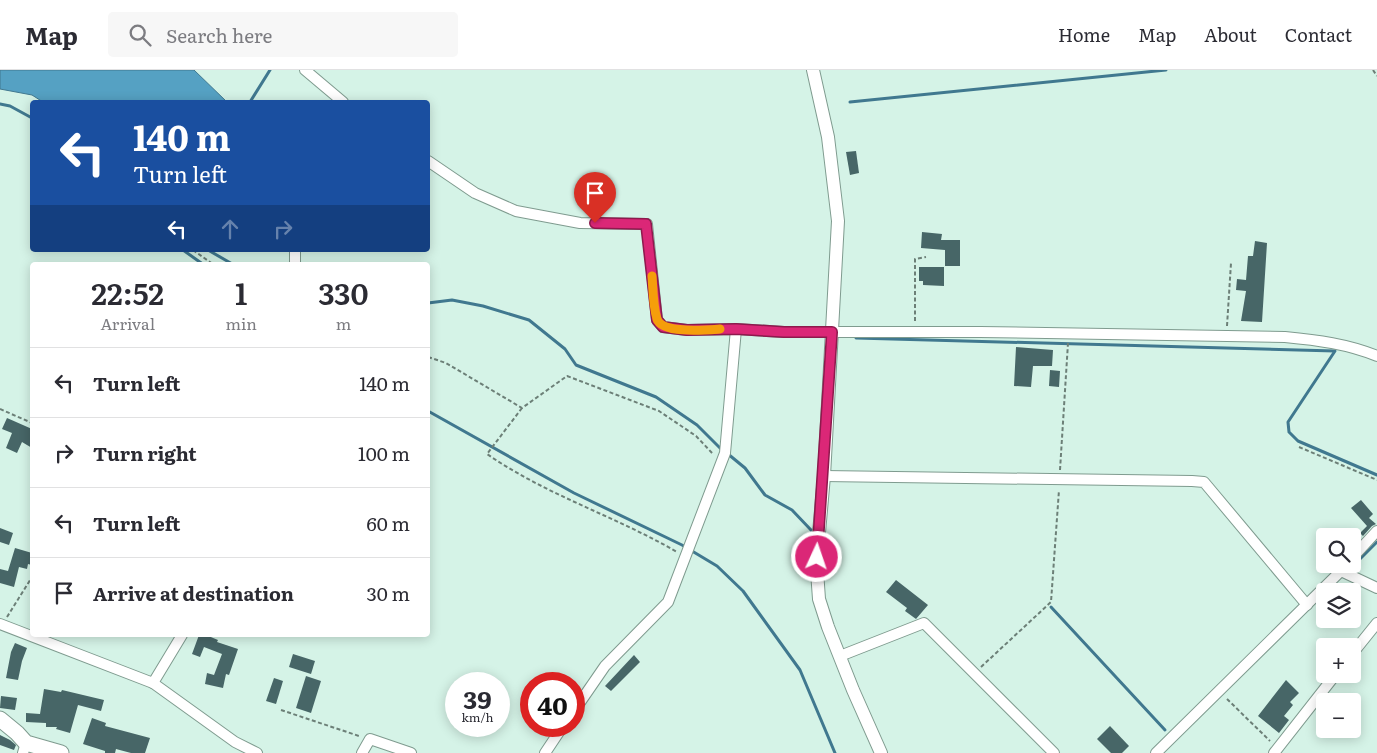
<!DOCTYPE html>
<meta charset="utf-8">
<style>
body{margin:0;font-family:Literata,serif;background:#f7f7f7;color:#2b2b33;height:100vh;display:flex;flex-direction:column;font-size:19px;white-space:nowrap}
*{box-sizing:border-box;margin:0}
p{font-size:16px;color:#7c7c81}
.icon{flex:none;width:28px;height:28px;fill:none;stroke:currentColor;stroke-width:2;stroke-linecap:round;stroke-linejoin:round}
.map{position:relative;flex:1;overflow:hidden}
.sheet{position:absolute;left:30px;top:192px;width:400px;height:375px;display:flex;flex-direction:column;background:#fff;border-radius:5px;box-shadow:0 2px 12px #0003}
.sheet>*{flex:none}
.hud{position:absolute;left:30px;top:30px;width:400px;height:152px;border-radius:5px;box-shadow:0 2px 12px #0003;background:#1a4fa0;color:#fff;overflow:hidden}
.fabs{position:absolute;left:1316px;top:458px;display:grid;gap:10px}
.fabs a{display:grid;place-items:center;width:45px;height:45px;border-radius:5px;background:#fff;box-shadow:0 2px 12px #0003;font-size:25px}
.speed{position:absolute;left:445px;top:602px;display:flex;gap:10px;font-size:25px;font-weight:700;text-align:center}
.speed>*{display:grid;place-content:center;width:65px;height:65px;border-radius:50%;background:#fff;box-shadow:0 2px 12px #0003;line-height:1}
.speed small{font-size:12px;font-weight:400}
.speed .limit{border:8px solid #d22;background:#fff;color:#111}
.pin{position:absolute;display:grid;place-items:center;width:42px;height:42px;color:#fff;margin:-51px -21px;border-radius:50% 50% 50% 0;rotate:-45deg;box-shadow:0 0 5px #0007}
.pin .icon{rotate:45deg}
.me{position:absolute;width:55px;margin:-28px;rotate:3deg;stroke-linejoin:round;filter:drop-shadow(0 0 4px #0008)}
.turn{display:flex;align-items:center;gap:18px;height:105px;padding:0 20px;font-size:22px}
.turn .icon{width:65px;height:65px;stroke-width:2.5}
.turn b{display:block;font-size:35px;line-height:42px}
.lanes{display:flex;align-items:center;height:48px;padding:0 20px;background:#0003;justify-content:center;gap:25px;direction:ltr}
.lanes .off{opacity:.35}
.eta{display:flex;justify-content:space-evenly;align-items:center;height:85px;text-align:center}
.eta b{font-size:30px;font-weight:600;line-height:35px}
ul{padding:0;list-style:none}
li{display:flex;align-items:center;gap:15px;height:70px;padding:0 20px;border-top:1px solid #e1e1e2}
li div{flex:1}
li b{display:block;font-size:19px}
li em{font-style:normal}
header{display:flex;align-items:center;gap:30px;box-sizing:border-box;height:70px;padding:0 25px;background:#fff;border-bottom:1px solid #e1e1e2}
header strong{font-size:24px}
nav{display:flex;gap:28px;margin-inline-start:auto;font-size:18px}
.search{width:350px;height:45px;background:#f7f7f7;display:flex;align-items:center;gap:12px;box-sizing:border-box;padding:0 18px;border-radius:5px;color:#7c7c81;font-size:19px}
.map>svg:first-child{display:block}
</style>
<header>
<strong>Map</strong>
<div class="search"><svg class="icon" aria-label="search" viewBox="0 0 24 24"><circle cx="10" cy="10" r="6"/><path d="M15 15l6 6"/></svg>Search here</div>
<nav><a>Home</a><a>Map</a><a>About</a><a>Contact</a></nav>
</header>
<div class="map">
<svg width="1377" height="683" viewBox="0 0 1377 683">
<rect width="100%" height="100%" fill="#d5f3e7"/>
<polygon fill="#55a1c3" stroke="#40788f" points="0,0 194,0 227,32 43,32 32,25 0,19"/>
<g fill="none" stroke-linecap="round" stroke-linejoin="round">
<g stroke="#40788f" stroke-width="3">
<polyline points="250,32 270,0"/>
<polyline points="850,32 1166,0"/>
<polyline points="0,34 10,36 32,48"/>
<polyline points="183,180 204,195"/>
<polyline points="208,180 234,195"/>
<polyline points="428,233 452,230 483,236 529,250 565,279 576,295 656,327 697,355 723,381"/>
<polyline points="856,268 1335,281 1288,352 1289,362 1298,371 1377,405"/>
<polyline points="428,341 574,423 682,475 717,496 743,521 800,600 835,683"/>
<polyline points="728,384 745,398 765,425 792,440 811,460"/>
<polyline points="1351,498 1377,472"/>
<polyline points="1051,537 1165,660"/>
</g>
</g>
<g fill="#476667">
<polygon points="856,81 859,103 850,105 846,82"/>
<polygon points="922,162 942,164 941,170 960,170 960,196 945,196 945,180 921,178"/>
<polygon points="1255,171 1267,173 1262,252 1241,251 1246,221 1236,220 1237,209 1246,210 1248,186 1253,186"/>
<polygon points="919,197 944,197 944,216 923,215 923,211 919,211"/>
<polygon points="1016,277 1053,280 1052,296 1033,296 1031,317 1014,316"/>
<polygon points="1050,300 1060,301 1059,317 1049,316"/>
<polygon points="7,348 32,359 32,378 22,372 17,383 6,378 12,363 2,359"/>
<polygon points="1361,430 1373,444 1369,448 1376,454 1372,456 1363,466 1360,463 1367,456 1351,438"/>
<polygon points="0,458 13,463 9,475 0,472"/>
<polygon points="15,478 32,483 32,495 28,494 27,499 19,497 14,517 0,513 0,499 8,501"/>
<polygon points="896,510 928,535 916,549 905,541 907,538 886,522"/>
<polygon points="199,565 206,565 218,570 217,572 238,579 229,605 226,604 223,618 205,614 207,603 214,605 222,584 204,577 200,587 192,584"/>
<polygon points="15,573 27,578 22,591 18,610 6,608 11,582"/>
<polygon points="293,584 315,591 311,604 289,597"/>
<polygon points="634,585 640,592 611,621 605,616"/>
<polygon points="306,606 321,611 311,643 296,638"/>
<polygon points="274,608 283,611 276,634 266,631"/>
<polygon points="1286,610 1299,623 1290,632 1293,635 1284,646 1289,650 1279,663 1258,646"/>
<polygon points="44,619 61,622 62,620 104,630 101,641 78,635 70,663 56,659 57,657 46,657 46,653 26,652 26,643 40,644"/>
<polygon points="1,626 17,628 15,640 0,638"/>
<polygon points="92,648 106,653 105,656 150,668 145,683 131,683 116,679 115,683 105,683 105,681 83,674"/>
<polygon points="1110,656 1129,676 1122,683 1111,683 1097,669"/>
<polygon points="0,665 10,670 16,675 14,680 0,675"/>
</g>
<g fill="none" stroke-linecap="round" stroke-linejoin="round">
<defs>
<g id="minor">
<polyline points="305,0 343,32"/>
<path d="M428 91 475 123 516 141 580 153 647 154 657 250 663 257 687 260 736 259 784 262H980L1285 267C1317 270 1348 274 1377 286"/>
<polyline points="295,180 295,195"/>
<polyline points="824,406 1192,411 1204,412 1307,535"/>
<polyline points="1352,488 1377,461"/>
<polyline points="1341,501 1377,518"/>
<polyline points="0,554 153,613 235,672 257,683"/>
<polyline points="1352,584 1377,553"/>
<polyline points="840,586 924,553 1054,683"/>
<polyline points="153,613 182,565"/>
<polyline points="574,641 605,596 668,532 725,383 736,259"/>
<polyline points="23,683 26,673"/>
<polyline points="362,683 370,669 411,683"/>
<polyline points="545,683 563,656"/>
<polyline points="1156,683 1348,494"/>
<polyline points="1274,683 1336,604"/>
</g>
<polyline id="tertiary" points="813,0 828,67 838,151 824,406 818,474 817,501 819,529 828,557 853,620 881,683"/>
<polyline id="secondary" points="0,649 17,663 26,673 61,683"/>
</defs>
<use href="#minor" stroke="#7f9b8f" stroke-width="12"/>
<use href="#tertiary" stroke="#7f9b8f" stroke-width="14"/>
<use href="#secondary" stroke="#7f9b8f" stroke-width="17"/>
<g stroke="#6c7f77" stroke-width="2" stroke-dasharray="4 2.5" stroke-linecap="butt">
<polyline points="1373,0 1377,6"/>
<polyline points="193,180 214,195"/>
<polyline points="915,251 915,189 926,187"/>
<polyline points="1227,256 1231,193"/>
<polyline points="428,287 446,293 522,338 567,306 659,341 696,366 713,384"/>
<path d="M522 338 487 384C546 425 615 446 677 482"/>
<polyline points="0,339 32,353"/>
<polyline points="1299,377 1377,410"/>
<polyline points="1060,400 1068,273"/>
<polyline points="7,547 32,507"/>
<polyline points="981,597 1051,532 1059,420"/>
<polyline points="1227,629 1270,671"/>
<polyline points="281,640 359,666"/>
</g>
<use href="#minor" stroke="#fff" stroke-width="10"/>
<use href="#tertiary" stroke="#fff" stroke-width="12"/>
<use href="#secondary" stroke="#fff" stroke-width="15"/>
</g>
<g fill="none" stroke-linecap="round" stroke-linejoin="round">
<defs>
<polyline id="route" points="595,153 646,154 657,250 663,257 687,260 736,259 784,262 832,262 817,487"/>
</defs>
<use href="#route" stroke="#8e194d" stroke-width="12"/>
<use href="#route" stroke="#db2777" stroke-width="9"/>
<path stroke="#f59e0b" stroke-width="9" d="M652 206C653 219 653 236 657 249 662 264 706 260 720 259"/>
</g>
</svg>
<div class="fabs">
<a><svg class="icon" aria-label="search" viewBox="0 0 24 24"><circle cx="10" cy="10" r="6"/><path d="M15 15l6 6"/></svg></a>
<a><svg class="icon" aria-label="layers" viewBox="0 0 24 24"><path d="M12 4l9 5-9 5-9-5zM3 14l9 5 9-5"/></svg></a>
<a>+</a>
<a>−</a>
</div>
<div class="speed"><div>39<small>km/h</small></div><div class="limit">40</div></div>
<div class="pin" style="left:595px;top:153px;background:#d93025"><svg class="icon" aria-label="arrive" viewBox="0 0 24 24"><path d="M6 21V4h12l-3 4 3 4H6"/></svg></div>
<svg class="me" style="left:817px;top:487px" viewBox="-20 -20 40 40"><circle r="17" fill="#db2777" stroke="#fff" stroke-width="3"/><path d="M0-11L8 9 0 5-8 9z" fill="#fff"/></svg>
<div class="hud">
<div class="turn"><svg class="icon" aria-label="left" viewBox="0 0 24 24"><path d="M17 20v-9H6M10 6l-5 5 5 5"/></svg><div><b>140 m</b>Turn left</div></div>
<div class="lanes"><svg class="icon" aria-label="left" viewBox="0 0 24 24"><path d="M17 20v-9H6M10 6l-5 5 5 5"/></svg><svg class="icon off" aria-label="ahead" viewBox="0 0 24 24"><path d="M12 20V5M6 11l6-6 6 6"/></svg><svg class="icon off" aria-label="right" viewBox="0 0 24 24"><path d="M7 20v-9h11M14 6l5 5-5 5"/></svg></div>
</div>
<section class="sheet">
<div class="eta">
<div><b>22:52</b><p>Arrival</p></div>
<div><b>1</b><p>min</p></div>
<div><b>330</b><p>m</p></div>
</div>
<ul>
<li><svg class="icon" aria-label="left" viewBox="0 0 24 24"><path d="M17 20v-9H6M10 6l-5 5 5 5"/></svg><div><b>Turn left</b></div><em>140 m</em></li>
<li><svg class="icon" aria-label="right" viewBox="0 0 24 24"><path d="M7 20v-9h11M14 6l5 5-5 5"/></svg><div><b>Turn right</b></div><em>100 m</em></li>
<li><svg class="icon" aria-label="left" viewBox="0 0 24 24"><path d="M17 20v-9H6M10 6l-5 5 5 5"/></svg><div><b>Turn left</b></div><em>60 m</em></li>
<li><svg class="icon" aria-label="arrive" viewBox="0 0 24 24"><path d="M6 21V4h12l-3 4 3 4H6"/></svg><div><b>Arrive at destination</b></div><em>30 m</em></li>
</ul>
</section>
</div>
